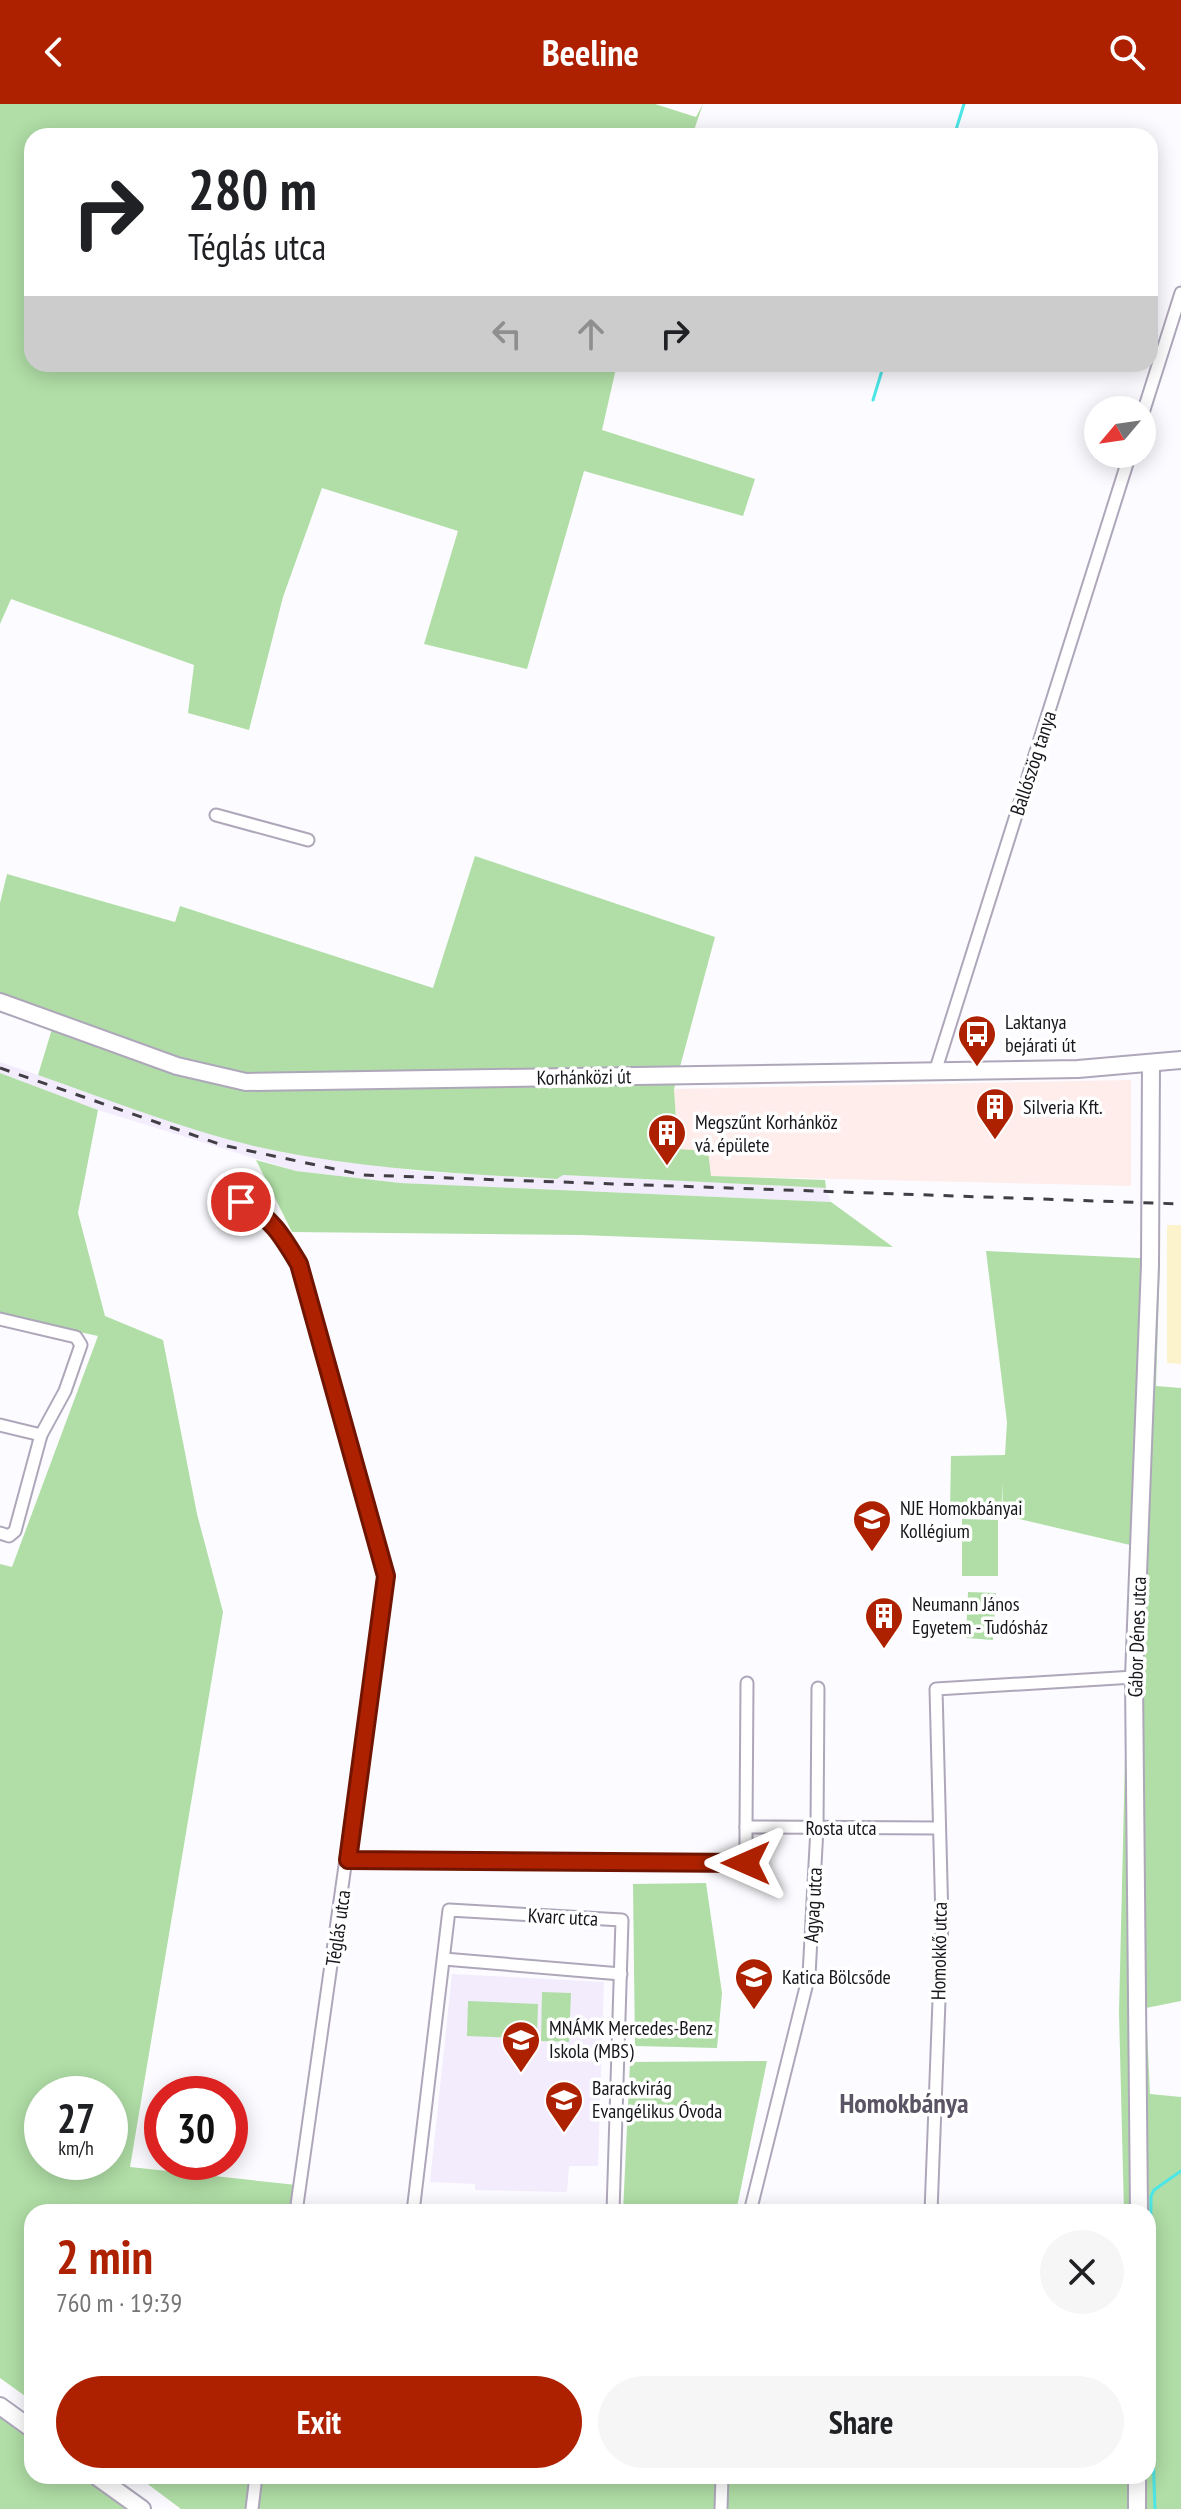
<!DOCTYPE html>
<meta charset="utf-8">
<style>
body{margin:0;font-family:"PT Sans Narrow",sans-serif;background:#f6f6f6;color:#202124;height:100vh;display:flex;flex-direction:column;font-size:30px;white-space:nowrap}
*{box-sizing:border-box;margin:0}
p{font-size:26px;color:#757577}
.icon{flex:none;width:44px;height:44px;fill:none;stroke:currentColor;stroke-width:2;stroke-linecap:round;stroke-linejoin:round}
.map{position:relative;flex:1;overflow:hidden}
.sheet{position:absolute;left:24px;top:2100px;width:1132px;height:280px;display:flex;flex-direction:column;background:#fff;border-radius:24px;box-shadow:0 4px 20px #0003}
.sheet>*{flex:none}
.top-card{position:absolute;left:24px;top:24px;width:1134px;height:244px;border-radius:24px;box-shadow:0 4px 20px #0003;background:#fff;color:#202124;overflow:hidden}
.needle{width:52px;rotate:241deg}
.tools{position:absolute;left:1084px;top:292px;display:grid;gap:16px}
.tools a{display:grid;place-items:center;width:72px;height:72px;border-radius:50%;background:#fff;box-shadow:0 4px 20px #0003;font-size:40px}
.speed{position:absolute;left:24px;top:1972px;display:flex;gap:16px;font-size:40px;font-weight:700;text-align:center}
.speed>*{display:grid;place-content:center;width:104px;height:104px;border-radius:50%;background:#fff;box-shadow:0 4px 20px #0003;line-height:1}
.speed small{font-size:20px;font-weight:400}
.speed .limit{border:12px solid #d22;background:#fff;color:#111}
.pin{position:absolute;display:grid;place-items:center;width:68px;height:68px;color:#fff;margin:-34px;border:4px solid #fff;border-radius:50%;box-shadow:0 2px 8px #0007}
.me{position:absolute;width:88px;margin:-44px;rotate:270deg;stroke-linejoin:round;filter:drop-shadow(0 0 6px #0008)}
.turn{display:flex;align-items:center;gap:28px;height:168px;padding:0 32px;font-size:36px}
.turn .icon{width:104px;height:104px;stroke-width:2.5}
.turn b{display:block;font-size:56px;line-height:68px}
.lanes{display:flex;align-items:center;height:76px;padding:0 32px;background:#0003;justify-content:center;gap:40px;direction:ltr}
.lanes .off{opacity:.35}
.round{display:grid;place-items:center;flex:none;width:84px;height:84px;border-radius:42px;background:#f6f6f6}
.head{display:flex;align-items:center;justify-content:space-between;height:136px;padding:0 32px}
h1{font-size:48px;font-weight:700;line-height:60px;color:#ae2100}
.button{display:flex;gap:16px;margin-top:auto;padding:16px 32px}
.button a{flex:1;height:92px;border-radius:48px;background:#ae2100;color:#fff;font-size:32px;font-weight:700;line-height:92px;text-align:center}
.button a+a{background:#f6f6f6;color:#202124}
header{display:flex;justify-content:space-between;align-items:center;height:104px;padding:0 32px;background:#ae2100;color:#fff;font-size:36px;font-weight:700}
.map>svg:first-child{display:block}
</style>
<header><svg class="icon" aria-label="back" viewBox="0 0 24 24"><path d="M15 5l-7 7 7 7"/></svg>Beeline<svg class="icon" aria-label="search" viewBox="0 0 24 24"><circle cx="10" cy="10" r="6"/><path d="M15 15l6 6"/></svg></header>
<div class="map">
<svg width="1181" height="2405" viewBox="0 0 1181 2405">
<rect width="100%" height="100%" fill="#fcfbff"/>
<polygon fill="#feedeb" points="1131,976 1131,1082 710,1072 678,1045 674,985"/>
<g fill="#f2ecfc">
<polygon points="0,958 146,1008 274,1047 417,1067 556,1075 563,1071 826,1084 831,1098 400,1079 296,1067 98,1006 0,969"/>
<polygon points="452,1870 604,1878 598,2062 569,2062 567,2088 475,2086 475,2080 430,2078"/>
</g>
<g fill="#b0dea6" fill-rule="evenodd">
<polygon points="0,0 655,0 696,13 703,0 692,32 32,32 32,260 617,260 602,326 755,375 743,412 584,367 527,565 424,540 458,427 322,384 283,493 249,626 188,609 194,561 11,495 0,520"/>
<path d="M475 752 715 833 674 985 678 1045 708 1047 711 1072 825 1076 826 1084 563 1071 557 1075C463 1070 369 1065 277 1047 196 1031 116 998 38 971L52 925 0 907V799L7 770 175 818 180 802 433 884Z"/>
<path d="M0 969 98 1006 78 1109 105 1212 163 1236 197 1410 223 1508 130 2063 306 2082 303 2108H32V2297L0 2274V1460L12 1463 98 1232 0 1211ZM42 1990H110V2058H42Z"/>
<polygon points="256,1056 296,1067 400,1079 831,1098 893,1143 581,1131 292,1128"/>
<polygon points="986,1147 1160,1155 1156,1282 1181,1284 1181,1897 1146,1904 1150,1990 1181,1993 1181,2405 181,2405 137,2372 1148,2372 1148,2108 1124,2108 1119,1908 1130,1441 1002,1411 1003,1378 1001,1406 950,1405 951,1352 1005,1351 1007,1318"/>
<polygon points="962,1415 998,1416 998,1472 962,1472"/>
<polygon points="968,1488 996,1489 993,1536 966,1534"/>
<polygon points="706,1779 722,1889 717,1944 635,1942 633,1780"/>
<polygon points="542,1888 571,1889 569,1938 541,1937"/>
<polygon points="468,1897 538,1900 537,1935 467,1932"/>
<polygon points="767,1957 736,2108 623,2108 630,1958"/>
<polygon points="0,2313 32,2336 32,2372 81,2372 127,2405 0,2405"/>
</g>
<polygon fill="#fcf2cc" points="1167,1121 1181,1121 1181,1260 1167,1259"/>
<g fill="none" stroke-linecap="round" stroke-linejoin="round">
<g stroke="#4ce6e7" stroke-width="3">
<polyline points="954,32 964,0"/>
<polyline points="873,296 884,260"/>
<polyline points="1155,2405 1150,2264 1151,2092 1154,2086 1181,2067"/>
</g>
<defs>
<g id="street">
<polyline points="1142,312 1181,189"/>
<polyline points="216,711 308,736"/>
<polyline points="935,968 1130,350"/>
<path d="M241 1098C271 1112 283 1133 299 1160L386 1472 296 2108"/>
<polyline points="0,1215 76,1233 81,1241 65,1287 41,1331 15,1427 9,1432 0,1429"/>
<polyline points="0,1321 41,1331"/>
<polyline points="746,1723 747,1579"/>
<polyline points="348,1756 746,1759 746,1723 937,1724"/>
<polyline points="444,1855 621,1870"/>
<polyline points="413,2108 449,1806 622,1816 613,2108"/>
<polyline points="750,2108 809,1871 817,1724 818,1584"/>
<polyline points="931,2108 942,1817 936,1585 1134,1573"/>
<polyline points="252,2405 256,2372"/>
<polyline points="721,2405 722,2372"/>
</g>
<g id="secondary">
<polyline points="0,898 177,962 246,978 1078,965 1181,956"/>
<polyline points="1139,2108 1134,1573 1150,1161 1151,959"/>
<polyline points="1137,2372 1137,2405"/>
</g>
<g id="primary">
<polyline points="0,2302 32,2325"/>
<polyline points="96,2372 142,2405"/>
</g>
</defs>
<use href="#street" stroke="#aea7ba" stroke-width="15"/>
<use href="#secondary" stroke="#aea7ba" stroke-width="20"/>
<use href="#primary" stroke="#aea7ba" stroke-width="20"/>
<use href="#street" stroke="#fff" stroke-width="11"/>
<use href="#secondary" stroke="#fff" stroke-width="16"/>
<use href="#primary" stroke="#fff" stroke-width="16"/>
<polyline stroke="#413f45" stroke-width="3" stroke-dasharray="10 10" stroke-linecap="butt" points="0,964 222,1041 363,1071 1181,1100"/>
</g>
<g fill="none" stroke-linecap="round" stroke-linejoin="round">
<defs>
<path id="route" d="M241 1098C271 1112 283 1133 299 1160L386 1472 348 1756 746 1759"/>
</defs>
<use href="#route" stroke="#711500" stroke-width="20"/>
<use href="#route" stroke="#ae2100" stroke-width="14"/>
</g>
<defs>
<symbol id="bus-pin" viewBox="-11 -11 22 30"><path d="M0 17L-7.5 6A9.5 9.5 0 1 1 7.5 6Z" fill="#ae2100" stroke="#fff"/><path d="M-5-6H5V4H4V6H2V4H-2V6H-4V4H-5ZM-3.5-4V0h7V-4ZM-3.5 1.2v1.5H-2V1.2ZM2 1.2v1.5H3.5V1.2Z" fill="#fff"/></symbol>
<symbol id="building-pin" viewBox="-11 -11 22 30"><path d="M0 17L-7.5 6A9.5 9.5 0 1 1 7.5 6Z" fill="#ae2100" stroke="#fff"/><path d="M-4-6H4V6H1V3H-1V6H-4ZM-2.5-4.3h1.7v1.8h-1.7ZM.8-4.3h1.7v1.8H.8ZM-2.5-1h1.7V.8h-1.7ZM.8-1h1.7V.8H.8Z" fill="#fff"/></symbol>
<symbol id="university-pin" viewBox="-11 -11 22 30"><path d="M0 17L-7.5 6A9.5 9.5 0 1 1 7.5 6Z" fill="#ae2100" stroke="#fff"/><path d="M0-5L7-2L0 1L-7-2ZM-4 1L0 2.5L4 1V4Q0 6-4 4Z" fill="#fff"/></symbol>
<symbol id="school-pin" viewBox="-11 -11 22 30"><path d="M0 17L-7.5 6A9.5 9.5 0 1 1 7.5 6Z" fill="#ae2100" stroke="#fff"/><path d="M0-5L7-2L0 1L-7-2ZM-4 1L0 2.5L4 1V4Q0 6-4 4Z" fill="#fff"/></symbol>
</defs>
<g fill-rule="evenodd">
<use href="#bus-pin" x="955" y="908" width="44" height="60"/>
<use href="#building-pin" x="973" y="981" width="44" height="60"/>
<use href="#building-pin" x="645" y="1007" width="44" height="60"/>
<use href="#university-pin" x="850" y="1393" width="44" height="60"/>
<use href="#building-pin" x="862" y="1490" width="44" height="60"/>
<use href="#school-pin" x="732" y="1851" width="44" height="60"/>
<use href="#school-pin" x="499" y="1914" width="44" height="60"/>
<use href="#school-pin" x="542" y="1974" width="44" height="60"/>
</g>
<g text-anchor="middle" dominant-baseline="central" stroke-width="7" stroke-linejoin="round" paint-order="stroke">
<g font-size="20" fill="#18161c" stroke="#fff">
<text transform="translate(1033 659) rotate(-72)">Ballószög tanya</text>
<text transform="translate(584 973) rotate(-1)">Korhánközi út</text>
<text transform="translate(1137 1533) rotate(-88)">Gábor Dénes utca</text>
<text x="841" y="1724">Rosta utca</text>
<text transform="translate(813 1801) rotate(-87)">Agyag utca</text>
<text transform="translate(563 1813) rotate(3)">Kvarc utca</text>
<text transform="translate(338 1824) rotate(-82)">Téglás utca</text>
<text transform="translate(939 1847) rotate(-89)">Homokkő utca</text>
</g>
<g font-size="20" fill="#18161c" stroke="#fff" text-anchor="start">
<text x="1005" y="918">Laktanya<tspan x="1005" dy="23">bejárati út</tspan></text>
<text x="1023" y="1003">Silveria Kft.</text>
<text x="695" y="1018">Megszűnt Korhánköz<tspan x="695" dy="23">vá. épülete</tspan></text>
<text x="900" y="1404">NJE Homokbányai<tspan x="900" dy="23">Kollégium</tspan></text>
<text x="912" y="1500">Neumann János<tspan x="912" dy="23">Egyetem - Tudósház</tspan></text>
<text x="782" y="1873">Katica Bölcsőde</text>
<text x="549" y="1924">MNÁMK Mercedes-Benz<tspan x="549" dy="23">Iskola (MBS)</tspan></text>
<text x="592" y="1984">Barackvirág<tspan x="592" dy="23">Evangélikus Óvoda</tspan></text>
</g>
<g font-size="28" font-weight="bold" fill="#5a5464" stroke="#fff">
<text x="904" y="1998">Homokbánya</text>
</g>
</g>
</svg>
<div class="tools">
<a><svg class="needle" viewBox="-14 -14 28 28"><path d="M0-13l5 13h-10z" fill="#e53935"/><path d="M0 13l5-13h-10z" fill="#757577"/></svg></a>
</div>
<div class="speed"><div>27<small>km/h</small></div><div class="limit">30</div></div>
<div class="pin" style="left:241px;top:1098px;background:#d93025"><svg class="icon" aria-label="arrive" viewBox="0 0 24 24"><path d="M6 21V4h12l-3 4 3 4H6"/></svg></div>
<svg class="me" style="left:746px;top:1759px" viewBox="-20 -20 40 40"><path d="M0-17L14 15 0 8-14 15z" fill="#ae2100" stroke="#fff" stroke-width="4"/></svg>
<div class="top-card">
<div class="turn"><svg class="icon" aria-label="right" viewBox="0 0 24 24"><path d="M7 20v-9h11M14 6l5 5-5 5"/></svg><div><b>280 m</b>Téglás utca</div></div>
<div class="lanes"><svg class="icon off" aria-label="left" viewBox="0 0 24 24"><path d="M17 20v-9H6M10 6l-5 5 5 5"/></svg><svg class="icon off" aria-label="ahead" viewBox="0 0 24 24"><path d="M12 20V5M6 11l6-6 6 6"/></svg><svg class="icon" aria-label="right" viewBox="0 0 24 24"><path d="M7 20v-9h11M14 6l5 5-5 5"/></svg></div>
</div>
<section class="sheet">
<div class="head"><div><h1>2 min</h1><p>760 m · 19:39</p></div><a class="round"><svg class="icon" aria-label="close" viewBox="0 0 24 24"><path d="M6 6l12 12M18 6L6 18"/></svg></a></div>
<div class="button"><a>Exit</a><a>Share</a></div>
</section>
</div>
